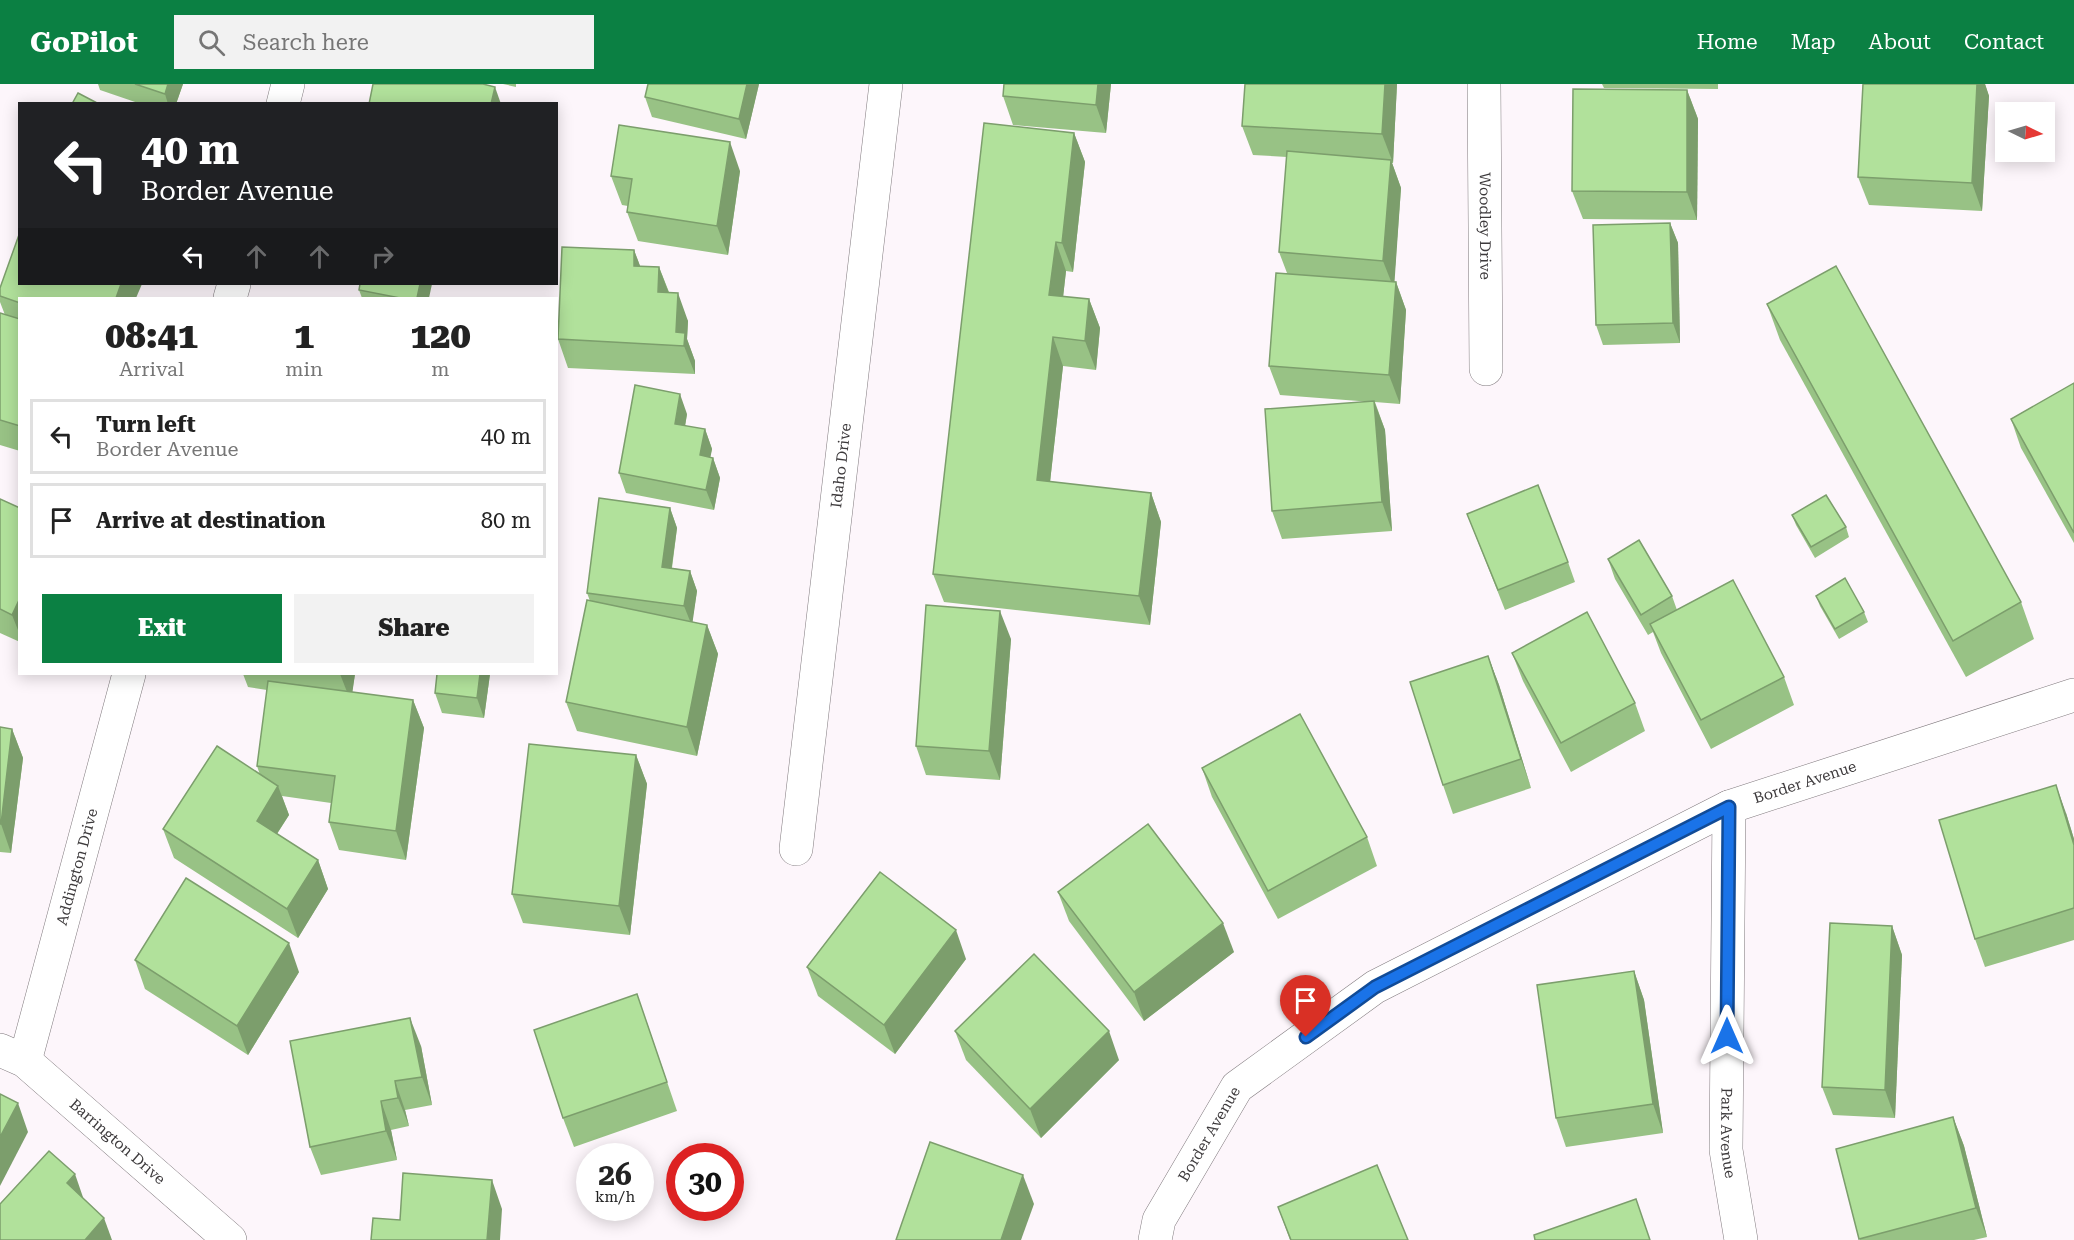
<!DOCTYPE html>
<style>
body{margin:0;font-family:"Roboto Serif",serif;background:#f2f2f2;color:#222;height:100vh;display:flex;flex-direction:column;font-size:22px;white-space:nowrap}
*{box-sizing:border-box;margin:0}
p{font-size:20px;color:#767676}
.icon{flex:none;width:33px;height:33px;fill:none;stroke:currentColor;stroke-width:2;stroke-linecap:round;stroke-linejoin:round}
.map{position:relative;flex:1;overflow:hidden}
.details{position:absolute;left:18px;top:213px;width:540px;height:378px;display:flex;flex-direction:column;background:#fff;border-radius:0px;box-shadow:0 3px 15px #0003}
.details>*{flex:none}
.guide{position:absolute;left:18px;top:18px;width:540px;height:183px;border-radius:0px;box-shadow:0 3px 15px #0003;background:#202124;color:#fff;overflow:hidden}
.needle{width:39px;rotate:95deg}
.tools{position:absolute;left:1995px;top:18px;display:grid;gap:12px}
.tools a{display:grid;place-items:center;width:60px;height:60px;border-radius:0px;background:#fff;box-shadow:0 3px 15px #0003;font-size:30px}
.speed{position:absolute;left:576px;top:1059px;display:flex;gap:12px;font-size:30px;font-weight:700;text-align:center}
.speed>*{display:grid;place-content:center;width:78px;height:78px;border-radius:50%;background:#fff;box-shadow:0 3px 15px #0003;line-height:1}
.speed small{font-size:15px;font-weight:400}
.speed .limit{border:9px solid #d22;background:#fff;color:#111}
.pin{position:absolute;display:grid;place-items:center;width:51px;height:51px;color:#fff;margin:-62px -26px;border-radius:50% 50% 50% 0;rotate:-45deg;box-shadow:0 0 6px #0007}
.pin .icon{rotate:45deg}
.me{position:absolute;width:66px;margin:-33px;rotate:0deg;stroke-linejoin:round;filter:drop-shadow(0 0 4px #0008)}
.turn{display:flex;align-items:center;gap:21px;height:126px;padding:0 24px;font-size:27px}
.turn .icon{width:78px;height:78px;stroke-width:2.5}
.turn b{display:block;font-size:42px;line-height:51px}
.lanes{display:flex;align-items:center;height:57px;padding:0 24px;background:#0003;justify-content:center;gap:30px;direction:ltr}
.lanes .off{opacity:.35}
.eta{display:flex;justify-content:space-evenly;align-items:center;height:102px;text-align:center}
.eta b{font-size:36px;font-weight:800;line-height:42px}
.action{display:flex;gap:12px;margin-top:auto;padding:12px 24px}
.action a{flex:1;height:69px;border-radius:0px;background:#0b8043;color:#fff;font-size:24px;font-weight:800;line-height:69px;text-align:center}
.action a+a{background:#f2f2f2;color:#222}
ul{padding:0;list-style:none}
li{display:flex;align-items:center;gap:18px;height:75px;margin:0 12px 9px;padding:0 12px;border:3px solid #e0e0e0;border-radius:0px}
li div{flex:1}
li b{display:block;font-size:22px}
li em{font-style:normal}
header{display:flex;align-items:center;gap:36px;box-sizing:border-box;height:84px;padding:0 30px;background:#0b8043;color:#fff}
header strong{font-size:28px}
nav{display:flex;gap:33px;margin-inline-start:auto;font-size:21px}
.search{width:420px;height:54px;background:#f2f2f2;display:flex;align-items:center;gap:15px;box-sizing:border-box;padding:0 21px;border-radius:0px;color:#767676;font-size:22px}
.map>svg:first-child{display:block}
</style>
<header>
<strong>GoPilot</strong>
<div class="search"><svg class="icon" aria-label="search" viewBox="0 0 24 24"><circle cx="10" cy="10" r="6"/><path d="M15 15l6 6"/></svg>Search here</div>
<nav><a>Home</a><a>Map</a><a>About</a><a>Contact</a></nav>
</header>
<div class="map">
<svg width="2074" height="1156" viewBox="0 0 2074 1156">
<rect width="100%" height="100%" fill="#fdf6fb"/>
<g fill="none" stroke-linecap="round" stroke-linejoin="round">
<defs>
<g id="minor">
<path id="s1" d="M1484 0 1486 285"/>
<polyline points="283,20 288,0"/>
<polyline points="230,214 234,200"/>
<path id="s2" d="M1729 723 1726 1066 1741 1156"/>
<path id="s3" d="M796 765 886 0"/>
<path id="s4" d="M0 966 25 977 230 1156"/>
<path id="s5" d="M25 977 129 590"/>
<path id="s6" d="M1155 1156 1159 1136 1237 1003 1375 903 1729 723 2074 611"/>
</g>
</defs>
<use href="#minor" stroke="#807a7e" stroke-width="34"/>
<use href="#minor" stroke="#fff" stroke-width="33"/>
</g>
<g fill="#98c285">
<polygon points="98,0 183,0 176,20 141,20 100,6"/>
<polygon points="503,0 516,0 516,3"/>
<polygon points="648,0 759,0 746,55 652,33 645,13"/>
<polygon points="1004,0 1111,0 1106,49 1013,41 1003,12"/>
<polygon points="1245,0 1397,0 1393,79 1392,79 1401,104 1394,198 1396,198 1406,226 1400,320 1375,318 1385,346 1392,447 1282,455 1272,427 1372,318 1280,311 1269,282 1287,189 1279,168 1287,73 1253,71 1242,42"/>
<polygon points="1602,0 1718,0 1718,5 1604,4"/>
<polygon points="1863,0 1985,0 1989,12 1982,127 1869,121 1858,93"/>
<polygon points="1687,6 1698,35 1697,136 1583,135 1572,107"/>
<polygon points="1074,49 1085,78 1073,188 1066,187 1063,213 1089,215 1100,244 1096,286 1063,282 1050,398 1151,409 1161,438 1150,541 944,518 933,490"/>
<polygon points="740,87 728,171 638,157 627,128 628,122 622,121 611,92"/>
<polygon points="1670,139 1678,159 1680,259 1603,261 1596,241"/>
<polygon points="634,166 640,182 659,183 669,208 688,237 687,255 695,277 695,290 568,284 558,255"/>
<polygon points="0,204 20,214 20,367 0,361 0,229 5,231 0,218"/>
<polygon points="359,206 429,214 362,214"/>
<polygon points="1767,220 2021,518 2034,555 1966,593 1780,256"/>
<polygon points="2074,299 2074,459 2021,364 2011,335"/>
<polygon points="687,330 685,342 705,345 712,365 710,373 713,374 720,394 714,426 626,409 619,389"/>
<polygon points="0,415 20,424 20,558 0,549"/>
<polygon points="670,424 677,444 672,484 690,487 697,507 692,538 707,541 718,570 697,672 577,647 566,618 590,517 587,509"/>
<polygon points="1467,430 1568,478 1575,498 1505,526"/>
<polygon points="1792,431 1846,443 1849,453 1815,474 1796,441"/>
<polygon points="1608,475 1672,512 1677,526 1784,593 1794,621 1711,665 1661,569 1653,548 1648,551 1615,495"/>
<polygon points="1816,512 1864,528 1868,538 1839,555 1820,522"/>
<polygon points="1011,555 1000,696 926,691 916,662"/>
<polygon points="1512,569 1635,619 1645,647 1571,688 1523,597"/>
<polygon points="1488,572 1499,601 1531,704 1453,730 1443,701"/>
<polygon points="243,590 355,590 352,608 413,616 424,644 406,776 339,766 329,738 331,719 282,712 289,731 277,750 318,776 328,805 298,854 174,774 163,745 260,691 257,682 267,606 248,603"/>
<polygon points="437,590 490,590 484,634 442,629 435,609"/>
<polygon points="0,643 12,645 23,674 11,769 0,768"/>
<polygon points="636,671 647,700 630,851 523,839 512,810"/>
<polygon points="1202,684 1367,753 1377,782 1278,835 1212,713"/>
<polygon points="2066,729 2074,755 2074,856 1985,883 1975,855"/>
<polygon points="1058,808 1234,868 1144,937 1069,837"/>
<polygon points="1892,842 1902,871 1895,1034 1833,1031 1822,1003"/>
<polygon points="966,875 895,970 818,912 807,883"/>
<polygon points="135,876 299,888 248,971 145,905"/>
<polygon points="1634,887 1644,916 1663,1049 1566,1063 1556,1034"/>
<polygon points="647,939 677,1027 574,1063 563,1034"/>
<polygon points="955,947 1119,976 1041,1054 966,976"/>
<polygon points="421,962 432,1021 405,1026 409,1042 391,1046 397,1076 321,1091 310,1063"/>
<polygon points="1953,1033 1964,1062 1987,1153 1974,1156 1860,1156 1836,1065"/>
<polygon points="1278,1123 1408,1156 1290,1156"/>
</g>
<g fill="#7c9e6c">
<polygon points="168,0 183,0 176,20 168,20 165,10"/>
<polygon points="747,0 759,0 746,55 739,35"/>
<polygon points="1098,0 1111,0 1106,49 1096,21"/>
<polygon points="1385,0 1397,0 1393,79 1382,50"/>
<polygon points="1977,0 1985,0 1989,12 1982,127 1972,99"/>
<polygon points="495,3 501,20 491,20"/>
<polygon points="1687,6 1698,35 1697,136 1687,108"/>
<polygon points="1074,49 1085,78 1073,188 1062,159"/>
<polygon points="730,58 740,87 728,171 717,142"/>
<polygon points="1391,76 1401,104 1394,205 1383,177"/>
<polygon points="1670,139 1678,159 1680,259 1673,239"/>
<polygon points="1056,158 1066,187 1060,240 1049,211"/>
<polygon points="634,166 645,195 634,182"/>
<polygon points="659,183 670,212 658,208"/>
<polygon points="1396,198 1406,226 1400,320 1389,291"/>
<polygon points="121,200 142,200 136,214 116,214"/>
<polygon points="420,200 432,200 429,214 417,214"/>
<polygon points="678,209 688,237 687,255 695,277 695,290 684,262 676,248"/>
<polygon points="1089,215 1100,244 1096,286 1085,257"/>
<polygon points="1053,253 1063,282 1047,425 1037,396"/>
<polygon points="680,310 687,330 682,360 675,340"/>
<polygon points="1374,317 1385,346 1392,447 1382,418"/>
<polygon points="705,345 712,365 707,391 700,371"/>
<polygon points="713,374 720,394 714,426 706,406"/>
<polygon points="1151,409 1161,438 1150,541 1139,512"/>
<polygon points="670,424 677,444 669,503 662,483"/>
<polygon points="690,487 697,507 692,542 684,522"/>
<polygon points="20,514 20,551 12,531"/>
<polygon points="1000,527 1011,555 1000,696 989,667"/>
<polygon points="707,541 718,570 697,672 687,643"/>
<polygon points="1488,572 1499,601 1531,704 1521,675"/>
<polygon points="340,590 355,590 351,618"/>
<polygon points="480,590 490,590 484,634 477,614"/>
<polygon points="413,616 424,644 406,776 396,747"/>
<polygon points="12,645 23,674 11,769 1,740"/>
<polygon points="636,671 647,700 630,851 619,822"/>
<polygon points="2056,701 2066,729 2074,755 2074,761"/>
<polygon points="278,702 289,731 267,765 257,737"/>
<polygon points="318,776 328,805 298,854 287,825"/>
<polygon points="1223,839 1234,868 1144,937 1134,908"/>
<polygon points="1892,842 1902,871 1895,1034 1885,1006"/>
<polygon points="956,846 966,875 895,970 884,941"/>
<polygon points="289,859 299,888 248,971 237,942"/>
<polygon points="1634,887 1644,916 1663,1049 1653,1020"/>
<polygon points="410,934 421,962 432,1021 422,993"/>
<polygon points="1109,947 1119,976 1041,1054 1030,1025"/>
<polygon points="395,997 405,1026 409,1042 398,1014"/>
<polygon points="381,1017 391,1046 397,1076 386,1047"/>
<polygon points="18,1019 28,1048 0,1102 0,1053"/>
<polygon points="1953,1033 1964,1062 1987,1153 1976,1124"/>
<polygon points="75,1090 85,1119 67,1099"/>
<polygon points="1023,1091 1034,1120 1021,1156 1001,1156"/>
<polygon points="492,1096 502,1125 500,1156 487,1156"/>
<polygon points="104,1134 112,1156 85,1156"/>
</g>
<g fill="#b1e19b" stroke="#7c9e6c" stroke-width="1.5">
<polygon points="135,0 168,0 165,10"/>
<polygon points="373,0 483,0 495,3 491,20 369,20"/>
<polygon points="648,0 747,0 739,35 645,13"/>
<polygon points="1004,0 1098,0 1096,21 1003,12"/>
<polygon points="1245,0 1385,0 1382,50 1242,42"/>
<polygon points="1863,0 1977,0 1972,99 1858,93"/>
<polygon points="1573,5 1687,6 1687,108 1572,107"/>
<polygon points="78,9 99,20 72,20"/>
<polygon points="984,39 1074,49 1062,159 1056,158 1049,211 1089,215 1085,257 1053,253 1037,396 1151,409 1139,512 933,490"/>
<polygon points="619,41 730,58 717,142 627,128 632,95 611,92"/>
<polygon points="1287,67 1391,76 1383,177 1279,168"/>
<polygon points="1670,139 1673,239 1596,241 1593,141"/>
<polygon points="20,148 20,200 121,200 116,214 20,214 20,219 0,212 0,204"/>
<polygon points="562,163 634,166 634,182 659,183 658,208 678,209 676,248 685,249 684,262 558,255"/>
<polygon points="1836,182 2021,518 1953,557 1767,220"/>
<polygon points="1276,189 1396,198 1389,291 1269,282"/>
<polygon points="360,200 420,200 417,214 400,214 359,206"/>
<polygon points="0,229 20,235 20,342 0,336"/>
<polygon points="2074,299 2074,449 2011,335"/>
<polygon points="635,301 680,310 675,340 705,345 700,371 713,374 706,406 619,389"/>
<polygon points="1374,317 1382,418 1272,427 1265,325"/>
<polygon points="1538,401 1568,478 1498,506 1467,430"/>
<polygon points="1826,411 1846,443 1811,463 1792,431"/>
<polygon points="599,414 670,424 662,483 690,487 684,522 587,509"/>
<polygon points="0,415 20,424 20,514 12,531 0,525"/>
<polygon points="1639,456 1672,512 1641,531 1608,475"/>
<polygon points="1845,494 1864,528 1835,545 1816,512"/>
<polygon points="1733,496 1784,593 1701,636 1650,540"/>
<polygon points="587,516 707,541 687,643 566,618"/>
<polygon points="926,521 1000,527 989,667 916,662"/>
<polygon points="1587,528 1635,619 1561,659 1512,569"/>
<polygon points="1488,572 1521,675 1443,701 1410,598"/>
<polygon points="437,590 480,590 477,614 435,609"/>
<polygon points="268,597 413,616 396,747 329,738 335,692 257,682"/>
<polygon points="1300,630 1367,753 1268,807 1202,684"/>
<polygon points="0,643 12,645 1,740 0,740"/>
<polygon points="529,660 636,671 619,822 512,810"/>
<polygon points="217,662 278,702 257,737 318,776 287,825 163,745"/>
<polygon points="2056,701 2074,761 2074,824 1975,855 1939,736"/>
<polygon points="1148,740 1223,839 1134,908 1058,808"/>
<polygon points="880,788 956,846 884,941 807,883"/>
<polygon points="186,794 289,859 237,942 135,876"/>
<polygon points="1830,839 1892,842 1885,1006 1822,1003"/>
<polygon points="1034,870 1109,947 1030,1025 955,947"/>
<polygon points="1634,887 1653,1020 1556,1034 1537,901"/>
<polygon points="637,910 667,998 563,1034 534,946"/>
<polygon points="410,934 422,993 395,997 398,1014 381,1017 386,1047 310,1063 290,957"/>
<polygon points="0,1010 18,1019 0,1053"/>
<polygon points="1953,1033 1976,1124 1859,1155 1836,1065"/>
<polygon points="930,1058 1023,1091 1001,1156 896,1156"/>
<polygon points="49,1067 75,1090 67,1099 104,1134 85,1156 0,1156 0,1120"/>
<polygon points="1377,1081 1408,1156 1291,1156 1278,1123"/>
<polygon points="403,1089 492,1096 487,1156 371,1156 373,1134 400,1136"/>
<polygon points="1636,1115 1650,1156 1535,1156 1534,1151"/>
</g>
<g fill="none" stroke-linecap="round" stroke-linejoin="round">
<defs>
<polyline id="route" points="1306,953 1375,903 1729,723 1727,952"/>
</defs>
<use href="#route" stroke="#114b97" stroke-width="15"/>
<use href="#route" stroke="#1a73e8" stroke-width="10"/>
</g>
<g text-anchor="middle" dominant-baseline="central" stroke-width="4.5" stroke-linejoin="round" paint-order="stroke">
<g font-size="15" fill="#3d3a3c" stroke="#fff">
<text stroke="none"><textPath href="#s1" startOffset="142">Woodley Drive</textPath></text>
<text stroke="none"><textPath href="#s3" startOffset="386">Idaho Drive</textPath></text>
<text stroke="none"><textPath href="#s6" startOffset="822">Border Avenue</textPath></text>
<text stroke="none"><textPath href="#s5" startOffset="201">Addington Drive</textPath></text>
<text stroke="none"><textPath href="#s2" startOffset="326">Park Avenue</textPath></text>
<text stroke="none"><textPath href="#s6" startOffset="120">Border Avenue</textPath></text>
<text stroke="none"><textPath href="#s4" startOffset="150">Barrington Drive</textPath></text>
</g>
</g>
</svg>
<div class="tools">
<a><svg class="needle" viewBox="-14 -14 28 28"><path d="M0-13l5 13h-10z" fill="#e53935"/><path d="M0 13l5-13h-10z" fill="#767676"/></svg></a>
</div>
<div class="speed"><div>26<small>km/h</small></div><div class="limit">30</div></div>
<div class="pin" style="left:1306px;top:953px;background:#d93025"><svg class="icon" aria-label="arrive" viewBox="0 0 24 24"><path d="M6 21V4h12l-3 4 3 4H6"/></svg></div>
<svg class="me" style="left:1727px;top:952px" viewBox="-20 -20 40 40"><path d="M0-17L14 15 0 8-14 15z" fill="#1a73e8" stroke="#fff" stroke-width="4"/></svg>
<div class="guide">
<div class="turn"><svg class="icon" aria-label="left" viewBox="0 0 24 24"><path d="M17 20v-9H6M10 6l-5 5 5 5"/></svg><div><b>40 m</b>Border Avenue</div></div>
<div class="lanes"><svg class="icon" aria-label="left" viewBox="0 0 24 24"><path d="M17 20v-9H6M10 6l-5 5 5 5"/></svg><svg class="icon off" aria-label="ahead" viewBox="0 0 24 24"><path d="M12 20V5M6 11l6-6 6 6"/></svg><svg class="icon off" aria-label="ahead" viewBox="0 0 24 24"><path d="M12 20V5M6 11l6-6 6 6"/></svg><svg class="icon off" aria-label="right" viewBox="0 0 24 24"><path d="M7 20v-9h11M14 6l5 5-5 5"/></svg></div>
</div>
<section class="details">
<div class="eta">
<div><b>08:41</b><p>Arrival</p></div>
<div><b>1</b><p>min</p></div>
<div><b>120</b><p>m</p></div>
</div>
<ul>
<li><svg class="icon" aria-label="left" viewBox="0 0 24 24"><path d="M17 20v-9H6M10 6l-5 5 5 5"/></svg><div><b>Turn left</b><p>Border Avenue</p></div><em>40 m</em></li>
<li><svg class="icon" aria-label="arrive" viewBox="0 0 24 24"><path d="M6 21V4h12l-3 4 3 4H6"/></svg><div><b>Arrive at destination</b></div><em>80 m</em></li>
</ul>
<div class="action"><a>Exit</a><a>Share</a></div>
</section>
</div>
